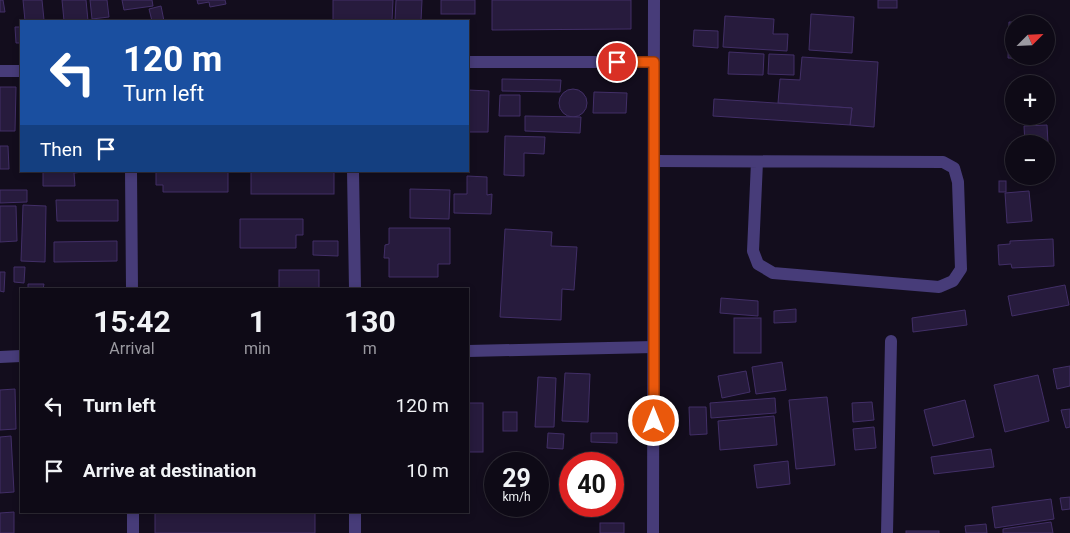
<!DOCTYPE html>
<meta charset="utf-8">
<style>
body{margin:0;font-family:Roboto,sans-serif;background:#17131f;color:#f1f3f6;height:100vh;display:flex;flex-direction:column;font-size:19px;white-space:nowrap}
*{box-sizing:border-box;margin:0}
p{font-size:16px;color:#9b9aa1}
.icon{flex:none;width:28px;height:28px;fill:none;stroke:currentColor;stroke-width:2;stroke-linecap:round;stroke-linejoin:round}
.map{position:relative;flex:1;overflow:hidden}
.side{position:absolute;left:20px;top:288px;width:449px;height:225px;display:flex;flex-direction:column;background:#0e0a16;border-radius:0px;box-shadow:0 2px 8px #0003,0 0 0 1px #2e2b35}
.side>*{flex:none}
.top-card{position:absolute;left:20px;top:20px;width:449px;height:152px;border-radius:0px;box-shadow:0 2px 8px #0003,0 0 0 1px #2e2b35;background:#1a4fa0;color:#fff;overflow:hidden}
.needle{width:32px;rotate:66deg}
.fabs{position:absolute;left:1005px;top:15px;display:grid;gap:10px}
.fabs a{display:grid;place-items:center;width:50px;height:50px;border-radius:50%;background:#0e0a16;box-shadow:0 2px 8px #0003,0 0 0 1px #2e2b35;font-size:25px}
.speed{position:absolute;left:484px;top:452px;display:flex;gap:10px;font-size:25px;font-weight:700;text-align:center}
.speed>*{display:grid;place-content:center;width:65px;height:65px;border-radius:50%;background:#0e0a16;box-shadow:0 2px 8px #0003,0 0 0 1px #2e2b35;line-height:1}
.speed small{font-size:12px;font-weight:400}
.speed .limit{border:8px solid #d22;background:#fff;color:#111}
.pin{position:absolute;display:grid;place-items:center;width:42px;height:42px;color:#fff;margin:-21px;border:2px solid #fff;border-radius:50%;box-shadow:0 1px 5px #0007}
.me{position:absolute;width:55px;margin:-28px;rotate:0deg;stroke-linejoin:round;filter:drop-shadow(0 0 4px #0008)}
.turn{display:flex;align-items:center;gap:18px;height:105px;padding:0 20px;font-size:22px}
.turn .icon{width:65px;height:65px;stroke-width:2.5}
.turn b{display:block;font-size:35px;line-height:42px}
.then{display:flex;align-items:center;height:48px;padding:0 20px;background:#0003;gap:10px;font-size:19px}
.eta{display:flex;justify-content:space-evenly;align-items:center;height:85px;text-align:center}
.eta b{font-size:30px;font-weight:700;line-height:35px}
ul{padding:0;list-style:none}
li{display:flex;align-items:center;gap:15px;height:65px;padding:0 20px}
li div{flex:1}
li b{display:block;font-size:19px}
li em{font-style:normal}
.map>svg:first-child{display:block}
</style>
<div class="map">
<svg width="1070" height="533" viewBox="0 0 1070 533">
<rect width="100%" height="100%" fill="#130d1d"/>
<g fill="#271b3d" stroke="#422f67">
<polygon points="0,0 3,0 5,12 0,12"/>
<polygon points="23,0 42,0 44,20 25,21"/>
<polygon points="62,0 86,0 88,21 64,21"/>
<polygon points="90,0 107,0 109,17 92,19"/>
<polygon points="122,0 152,0 153,6 124,10"/>
<polygon points="197,0 225,0 226,4 210,7 209,2 198,4"/>
<polygon points="333,0 393,0 392,21 333,21"/>
<polygon points="396,0 422,0 421,21 395,21"/>
<rect x="441" y="0" width="34" height="14"/>
<polygon points="492,0 631,0 631,29 492,30"/>
<rect x="878" y="0" width="19" height="8"/>
<polygon points="161,6 164,21 152,21 149,9"/>
<polygon points="811,14 854,17 852,53 809,50"/>
<polygon points="725,16 774,19 773,34 788,34 787,51 723,47"/>
<polygon points="1009,22 1039,23 1014,24 1014,56 1038,56 1038,59 1008,58"/>
<polygon points="15,27 21,27 21,43 16,43"/>
<polygon points="694,30 718,31 718,48 693,46"/>
<rect x="1046" y="32" width="2" height="18"/>
<polygon points="729,52 764,54 763,75 728,74"/>
<polygon points="769,54 794,55 794,75 768,74"/>
<polygon points="802,57 878,62 874,127 850,125 852,108 778,103 780,79 800,80"/>
<polygon points="502,79 561,80 560,92 502,91"/>
<polygon points="0,87 16,87 15,131 0,131"/>
<circle cx="573" cy="103" r="14"/>
<polygon points="468,90 489,91 488,132 468,132"/>
<polygon points="594,92 627,93 626,113 593,113"/>
<polygon points="500,95 520,95 520,116 499,116"/>
<polygon points="714,99 852,108 850,125 713,116"/>
<polygon points="525,116 581,117 580,133 525,131"/>
<polygon points="1047,125 1048,143 1025,144 1024,126"/>
<polygon points="505,136 545,137 544,154 524,153 524,176 504,175"/>
<polygon points="0,146 8,146 9,169 0,169"/>
<polygon points="43,171 83,171 83,172 74,173 75,186 43,186"/>
<polygon points="156,171 228,171 228,192 163,192 163,185 156,185"/>
<rect x="251" y="171" width="83" height="23"/>
<polygon points="467,176 487,177 487,195 492,194 491,214 454,213 454,194 467,194"/>
<rect x="999" y="181" width="7" height="11"/>
<polygon points="410,189 450,190 449,219 410,218"/>
<polygon points="0,190 27,190 27,202 0,203"/>
<polygon points="1029,191 1032,221 1007,223 1005,193"/>
<polygon points="56,200 118,200 118,221 57,221"/>
<polygon points="23,205 46,206 45,262 21,261"/>
<polygon points="0,206 16,206 17,241 0,242"/>
<polygon points="240,219 303,219 303,235 296,235 296,248 240,248"/>
<polygon points="389,228 450,228 450,264 438,264 438,277 389,277 389,258 384,258 385,245 389,244"/>
<polygon points="505,229 552,232 551,246 577,247 574,290 562,289 561,320 500,317"/>
<polygon points="1053,239 1054,266 1012,268 1011,264 999,265 998,245 1010,244 1010,241"/>
<polygon points="117,241 117,261 54,262 54,242"/>
<polygon points="313,241 338,241 338,256 313,255"/>
<polygon points="14,267 25,267 24,283 14,282"/>
<rect x="279" y="270" width="40" height="19"/>
<polygon points="0,272 5,272 4,292 0,291"/>
<polygon points="28,284 44,284 43,289 28,289"/>
<polygon points="1065,285 1069,305 1012,316 1008,296"/>
<polygon points="721,298 758,301 758,316 720,313"/>
<polygon points="796,309 796,322 774,323 774,311"/>
<polygon points="965,310 967,325 913,332 912,318"/>
<rect x="734" y="318" width="27" height="35"/>
<polygon points="782,362 786,390 756,394 752,367"/>
<polygon points="1070,366 1070,386 1057,389 1053,369"/>
<polygon points="746,371 750,392 722,398 718,376"/>
<polygon points="565,373 590,374 588,422 562,421"/>
<polygon points="1038,375 1049,421 1005,432 994,385"/>
<polygon points="538,377 556,378 554,427 535,427"/>
<polygon points="15,389 16,429 0,430 0,390"/>
<polygon points="827,397 835,465 796,469 789,400"/>
<polygon points="775,398 776,413 711,418 710,403"/>
<polygon points="965,400 974,437 933,446 924,410"/>
<polygon points="872,402 874,420 853,422 852,403"/>
<rect x="468" y="403" width="15" height="49"/>
<polygon points="689,407 706,407 707,434 690,435"/>
<polygon points="1070,409 1070,427 1066,428 1061,410"/>
<rect x="503" y="412" width="14" height="19"/>
<polygon points="774,416 777,445 720,450 718,421"/>
<polygon points="874,427 876,448 855,450 853,429"/>
<polygon points="548,433 564,434 563,449 547,448"/>
<polygon points="591,433 617,433 617,443 591,442"/>
<polygon points="11,436 14,492 0,493 0,437"/>
<polygon points="991,449 994,467 934,474 931,457"/>
<polygon points="788,461 790,484 757,488 754,465"/>
<polygon points="1070,497 1070,509 1062,510 1060,498"/>
<polygon points="1051,499 1054,519 995,528 992,507"/>
<rect x="155" y="511" width="160" height="22"/>
<polygon points="14,512 14,533 0,533 0,513"/>
<polygon points="1051,522 1053,533 1003,533 1003,529"/>
<rect x="600" y="523" width="24" height="10"/>
<polygon points="986,524 987,533 966,533 965,526"/>
<rect x="906" y="531" width="33" height="2"/>
</g>
<g fill="none" stroke-linecap="round" stroke-linejoin="round">
<g stroke="#473c79" stroke-width="12">
<polyline points="468,62 654,62"/>
<polyline points="0,71 21,71"/>
<polyline points="654,161 943,162 954,168 958,182 961,269 953,281 939,287 773,273 758,264 753,251 757,162"/>
<polyline points="131,171 132,289"/>
<polyline points="353,171 355,289"/>
<polyline points="468,351 654,347"/>
<polyline points="0,357 21,356"/>
<polyline points="133,511 133,533"/>
<polyline points="355,533 355,511"/>
<polyline points="653,533 654,0"/>
<polyline points="887,533 891,341"/>
</g>
</g>
<g fill="none" stroke-linecap="round" stroke-linejoin="round">
<defs>
<polyline id="route" points="617,62 654,62 654,421"/>
</defs>
<use href="#route" stroke="#983908" stroke-width="12"/>
<use href="#route" stroke="#ea580c" stroke-width="9"/>
</g>
</svg>
<div class="fabs">
<a><svg class="needle" viewBox="-14 -14 28 28"><path d="M0-13l5 13h-10z" fill="#e53935"/><path d="M0 13l5-13h-10z" fill="#9b9aa1"/></svg></a>
<a>+</a>
<a>−</a>
</div>
<div class="speed"><div>29<small>km/h</small></div><div class="limit">40</div></div>
<div class="pin" style="left:617px;top:62px;background:#d93025"><svg class="icon" aria-label="arrive" viewBox="0 0 24 24"><path d="M6 21V4h12l-3 4 3 4H6"/></svg></div>
<svg class="me" style="left:654px;top:421px" viewBox="-20 -20 40 40"><circle r="17" fill="#ea580c" stroke="#fff" stroke-width="3"/><path d="M0-11L8 9 0 5-8 9z" fill="#fff"/></svg>
<div class="top-card">
<div class="turn"><svg class="icon" aria-label="left" viewBox="0 0 24 24"><path d="M17 20v-9H6M10 6l-5 5 5 5"/></svg><div><b>120 m</b>Turn left</div></div>
<div class="then">Then<svg class="icon" aria-label="arrive" viewBox="0 0 24 24"><path d="M6 21V4h12l-3 4 3 4H6"/></svg></div>
</div>
<section class="side">
<div class="eta">
<div><b>15:42</b><p>Arrival</p></div>
<div><b>1</b><p>min</p></div>
<div><b>130</b><p>m</p></div>
</div>
<ul>
<li><svg class="icon" aria-label="left" viewBox="0 0 24 24"><path d="M17 20v-9H6M10 6l-5 5 5 5"/></svg><div><b>Turn left</b></div><em>120 m</em></li>
<li><svg class="icon" aria-label="arrive" viewBox="0 0 24 24"><path d="M6 21V4h12l-3 4 3 4H6"/></svg><div><b>Arrive at destination</b></div><em>10 m</em></li>
</ul>
</section>
</div>
